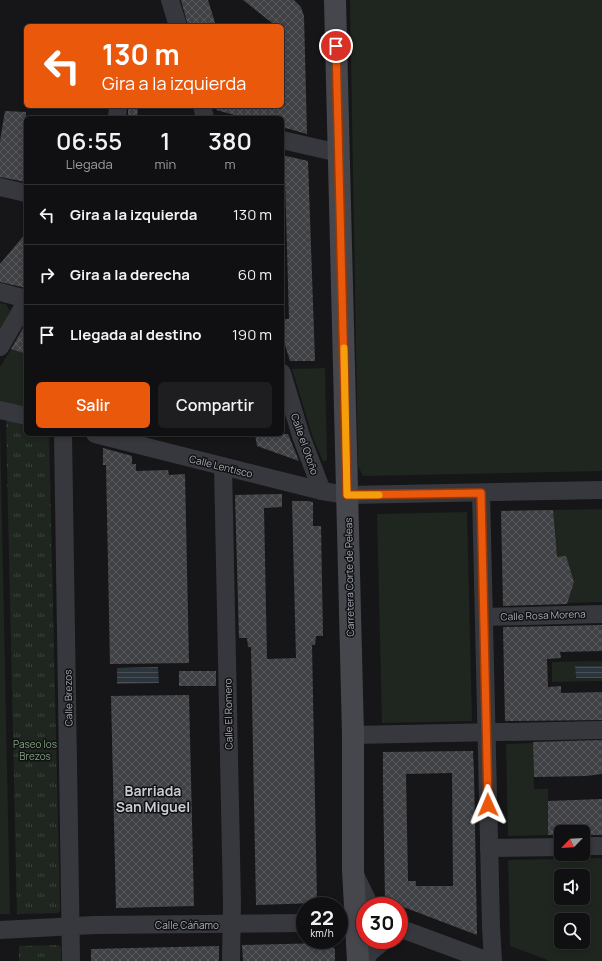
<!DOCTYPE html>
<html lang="es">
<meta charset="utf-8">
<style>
body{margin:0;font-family:Manrope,sans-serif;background:#1e1e20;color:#f1f3f6;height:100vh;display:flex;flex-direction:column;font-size:15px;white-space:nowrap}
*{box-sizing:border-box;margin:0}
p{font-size:13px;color:#9c9d9f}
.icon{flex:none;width:22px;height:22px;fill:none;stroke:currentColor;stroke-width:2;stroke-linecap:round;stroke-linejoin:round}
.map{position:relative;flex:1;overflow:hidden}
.drawer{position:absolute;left:24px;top:116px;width:260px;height:320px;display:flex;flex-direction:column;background:#101012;border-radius:6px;box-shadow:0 2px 6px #0003,0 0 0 1px #303032}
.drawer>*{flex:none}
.hud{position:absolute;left:24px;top:24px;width:260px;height:84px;border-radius:6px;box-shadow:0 2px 6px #0003,0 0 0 1px #303032;background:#ea580c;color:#fff;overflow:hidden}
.needle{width:26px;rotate:245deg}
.controls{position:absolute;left:554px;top:825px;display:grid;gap:8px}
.controls a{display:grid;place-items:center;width:36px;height:36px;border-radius:6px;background:#101012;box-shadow:0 2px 6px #0003,0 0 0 1px #303032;font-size:20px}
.speed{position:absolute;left:296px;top:897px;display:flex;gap:8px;font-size:20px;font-weight:700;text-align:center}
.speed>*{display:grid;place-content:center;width:52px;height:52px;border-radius:50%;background:#101012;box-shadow:0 2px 6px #0003,0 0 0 1px #303032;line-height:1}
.speed small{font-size:10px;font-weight:400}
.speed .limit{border:6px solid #d22;background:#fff;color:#111}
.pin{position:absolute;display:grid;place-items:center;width:34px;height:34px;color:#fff;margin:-17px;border:2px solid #fff;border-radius:50%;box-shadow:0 1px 4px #0007}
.me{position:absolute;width:44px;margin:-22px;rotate:359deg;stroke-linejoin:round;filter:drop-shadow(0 0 3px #0008)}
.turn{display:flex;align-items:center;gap:14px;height:84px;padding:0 12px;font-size:18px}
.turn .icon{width:52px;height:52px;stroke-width:2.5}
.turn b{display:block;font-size:28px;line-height:34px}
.eta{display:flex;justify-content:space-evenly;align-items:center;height:68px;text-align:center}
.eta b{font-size:24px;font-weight:600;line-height:28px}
.primary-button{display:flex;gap:8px;margin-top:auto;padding:8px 12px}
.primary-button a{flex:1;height:46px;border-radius:6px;background:#ea580c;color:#fff;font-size:16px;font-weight:600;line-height:46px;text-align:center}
.primary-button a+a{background:#1e1e20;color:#f1f3f6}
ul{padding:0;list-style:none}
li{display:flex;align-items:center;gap:12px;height:60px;padding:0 12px;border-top:1px solid #303032}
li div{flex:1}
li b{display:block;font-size:15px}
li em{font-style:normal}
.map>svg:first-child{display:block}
</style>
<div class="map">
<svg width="602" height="961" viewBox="0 0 602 961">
<defs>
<pattern id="park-tufts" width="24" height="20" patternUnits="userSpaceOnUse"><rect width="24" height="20" fill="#1e261f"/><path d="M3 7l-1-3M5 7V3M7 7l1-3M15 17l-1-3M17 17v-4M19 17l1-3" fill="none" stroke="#3c433d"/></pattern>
<pattern id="water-rules" width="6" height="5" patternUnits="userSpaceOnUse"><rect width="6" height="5" fill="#2c353c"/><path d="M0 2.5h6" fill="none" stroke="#485056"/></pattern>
<pattern id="building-cross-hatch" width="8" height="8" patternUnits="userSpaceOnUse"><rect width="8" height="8" fill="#404145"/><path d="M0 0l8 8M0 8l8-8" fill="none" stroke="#595a5e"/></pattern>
</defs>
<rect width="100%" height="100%" fill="#161618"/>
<g fill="#1e261f" fill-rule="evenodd">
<polygon points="350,0 602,0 602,471 363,476 358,466"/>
<polygon points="0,303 6,304 10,311 0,330"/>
<polygon points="11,349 26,354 26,408 0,401 0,367"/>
<polygon points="325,368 327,458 326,461 323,461 313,438 292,369"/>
<polygon points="0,424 10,914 0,914"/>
<polygon points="602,509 602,602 567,603 574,582 566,557 553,557 553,510"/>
<polygon points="467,512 472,721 382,723 377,514"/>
<polygon points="602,661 602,666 575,667 576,678 602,678 602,681 552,682 552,662"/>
<polygon points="533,743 534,789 548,789 548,835 508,836 506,744"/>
<path d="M602 858V961H550L510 946 508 860ZM561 876H583V898H561ZM561 920H583V942H561Z"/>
</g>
<g fill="url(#park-tufts)">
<polygon points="6,420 26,425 26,434 49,434 60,911 58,913 17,914"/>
<polygon points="59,945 61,948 61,961 19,961 19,946"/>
</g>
<g fill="url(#water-rules)">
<polygon points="575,666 602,666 602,678 576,678"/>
<polygon points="158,667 159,683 117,684 117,668"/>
</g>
<g fill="url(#building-cross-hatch)" fill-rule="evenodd">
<polygon points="181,0 208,0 216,26 188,26"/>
<polygon points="243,0 294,0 301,7 304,16 307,134 282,127 282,118 246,118 216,110 217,106 282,106 282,26 276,26"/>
<polygon points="128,106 138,106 137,118 128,118"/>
<polygon points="5,111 26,112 26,182 0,177 0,141"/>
<polygon points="282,155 308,161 315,361 290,361 282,335 282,319 289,319 285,180 282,179"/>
<polygon points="26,233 26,288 0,282 0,264"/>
<polygon points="26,323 26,354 11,349"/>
<polygon points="255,434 288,434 299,461 257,446"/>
<polygon points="103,448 132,456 132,464 136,464 136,471 168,470 169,475 185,474 189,663 110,664 106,465 103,465"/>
<polygon points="282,494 282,507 264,508 267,659 296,658 292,501 307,501 313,502 313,526 321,526 323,636 316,636 315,645 312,645 317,903 256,905 251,647 248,647 247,638 239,638 235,495"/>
<polygon points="553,510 557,557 566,556 574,582 567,604 503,606 501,511"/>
<polygon points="602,625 602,651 560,652 561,658 547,659 548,687 561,686 561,693 602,692 602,720 505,721 503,627"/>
<rect x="179" y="671" width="37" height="15"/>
<polygon points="189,695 194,906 116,908 111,696"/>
<polygon points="602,740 602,774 586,776 534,777 533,742"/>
<path d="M473 751 474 773 477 935 385 900 383 781V752ZM452 773 453 886H416V881H408L406 774Z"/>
<polygon points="602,799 602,835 583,835 583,832 561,832 561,835 548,835 548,801"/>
<polygon points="325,943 329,945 335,949 335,961 243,961 242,945"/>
<polygon points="219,946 219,961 91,961 91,949"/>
</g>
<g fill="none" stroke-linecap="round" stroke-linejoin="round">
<g stroke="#37383d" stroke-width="18">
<polyline points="170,0 178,26"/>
<polyline points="202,106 205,118"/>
<polyline points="117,118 118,106"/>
<polyline points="282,140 339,153"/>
<polyline points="0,187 26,193"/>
<polyline points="0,292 26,299"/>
<polyline points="0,347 26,302"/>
<polyline points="282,373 301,436 322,491"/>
<polyline points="0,410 26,416"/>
<polyline points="63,434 71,961"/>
<polyline points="95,434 322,491 347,495 602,490"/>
<polyline points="223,466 232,903 231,961"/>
<polyline points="481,493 491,927 493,961"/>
<polyline points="484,617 602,614"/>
<polyline points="353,735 602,730"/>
<polyline points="583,846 602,846"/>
<polyline points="489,848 561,847"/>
<polyline points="356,877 369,904 371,906"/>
<polyline points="339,922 355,922 365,924"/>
<polyline points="0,930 95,925 305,923"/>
<polyline points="399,930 407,931 488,961"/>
<polyline points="366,961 369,953 385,940"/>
</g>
<polyline stroke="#45474d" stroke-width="22" points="335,0 353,735 353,870 358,961"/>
</g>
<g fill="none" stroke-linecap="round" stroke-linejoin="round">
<defs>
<polyline id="route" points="336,46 347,495 481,493 488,805"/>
</defs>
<use href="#route" stroke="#983908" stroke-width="10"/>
<use href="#route" stroke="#ea580c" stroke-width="7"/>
<polyline stroke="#f59e0b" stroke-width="7" points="344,348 347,495 379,495"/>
</g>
<g text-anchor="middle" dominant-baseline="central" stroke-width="3" stroke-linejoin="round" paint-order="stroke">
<g font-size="10" fill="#a8adb8" stroke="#111113">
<text transform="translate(305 444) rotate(71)">Calle el Otoño</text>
<text transform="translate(221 466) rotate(14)">Calle Lentisco</text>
<text transform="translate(349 577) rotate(-91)">Carretera Corte de Peleas</text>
<text transform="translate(543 615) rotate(-2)">Calle Rosa Morena</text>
<text transform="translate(68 698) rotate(-91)">Calle Brezos</text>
<text transform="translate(228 714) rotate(-91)">Calle El Romero</text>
<text x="187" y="925">Calle Cáñamo</text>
</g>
<g font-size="10" fill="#7fa381" stroke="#111113">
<text x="35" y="744">Paseo los<tspan x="35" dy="12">Brezos</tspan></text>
</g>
<g font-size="14" font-weight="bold" fill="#c9ccd4" stroke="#111113">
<text x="153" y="790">Barriada<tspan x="153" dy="16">San Miguel</tspan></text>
</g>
</g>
</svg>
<div class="controls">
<a><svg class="needle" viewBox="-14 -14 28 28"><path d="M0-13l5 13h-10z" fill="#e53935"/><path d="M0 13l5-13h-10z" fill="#9c9d9f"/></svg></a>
<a><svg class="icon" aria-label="sound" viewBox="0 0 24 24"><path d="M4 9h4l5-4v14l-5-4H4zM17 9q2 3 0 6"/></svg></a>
<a><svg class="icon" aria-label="search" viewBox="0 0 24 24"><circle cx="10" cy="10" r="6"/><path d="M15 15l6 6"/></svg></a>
</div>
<div class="speed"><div>22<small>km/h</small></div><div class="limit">30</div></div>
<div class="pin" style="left:336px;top:46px;background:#d93025"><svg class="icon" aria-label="arrive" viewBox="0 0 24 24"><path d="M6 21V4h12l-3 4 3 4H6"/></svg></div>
<svg class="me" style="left:488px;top:805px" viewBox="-20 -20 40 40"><path d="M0-17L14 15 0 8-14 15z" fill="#ea580c" stroke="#fff" stroke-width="4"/></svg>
<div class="hud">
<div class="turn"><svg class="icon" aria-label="left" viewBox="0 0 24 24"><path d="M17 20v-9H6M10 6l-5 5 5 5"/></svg><div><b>130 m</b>Gira a la izquierda</div></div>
</div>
<section class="drawer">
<div class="eta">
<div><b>06:55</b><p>Llegada</p></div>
<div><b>1</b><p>min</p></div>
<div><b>380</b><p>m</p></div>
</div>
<ul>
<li><svg class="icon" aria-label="left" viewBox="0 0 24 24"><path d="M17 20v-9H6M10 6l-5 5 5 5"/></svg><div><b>Gira a la izquierda</b></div><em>130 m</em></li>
<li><svg class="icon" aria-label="right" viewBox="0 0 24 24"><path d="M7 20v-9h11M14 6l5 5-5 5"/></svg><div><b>Gira a la derecha</b></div><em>60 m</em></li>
<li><svg class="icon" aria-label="arrive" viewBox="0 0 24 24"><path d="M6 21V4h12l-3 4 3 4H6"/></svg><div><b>Llegada al destino</b></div><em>190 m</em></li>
</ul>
<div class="primary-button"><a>Salir</a><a>Compartir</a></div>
</section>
</div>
